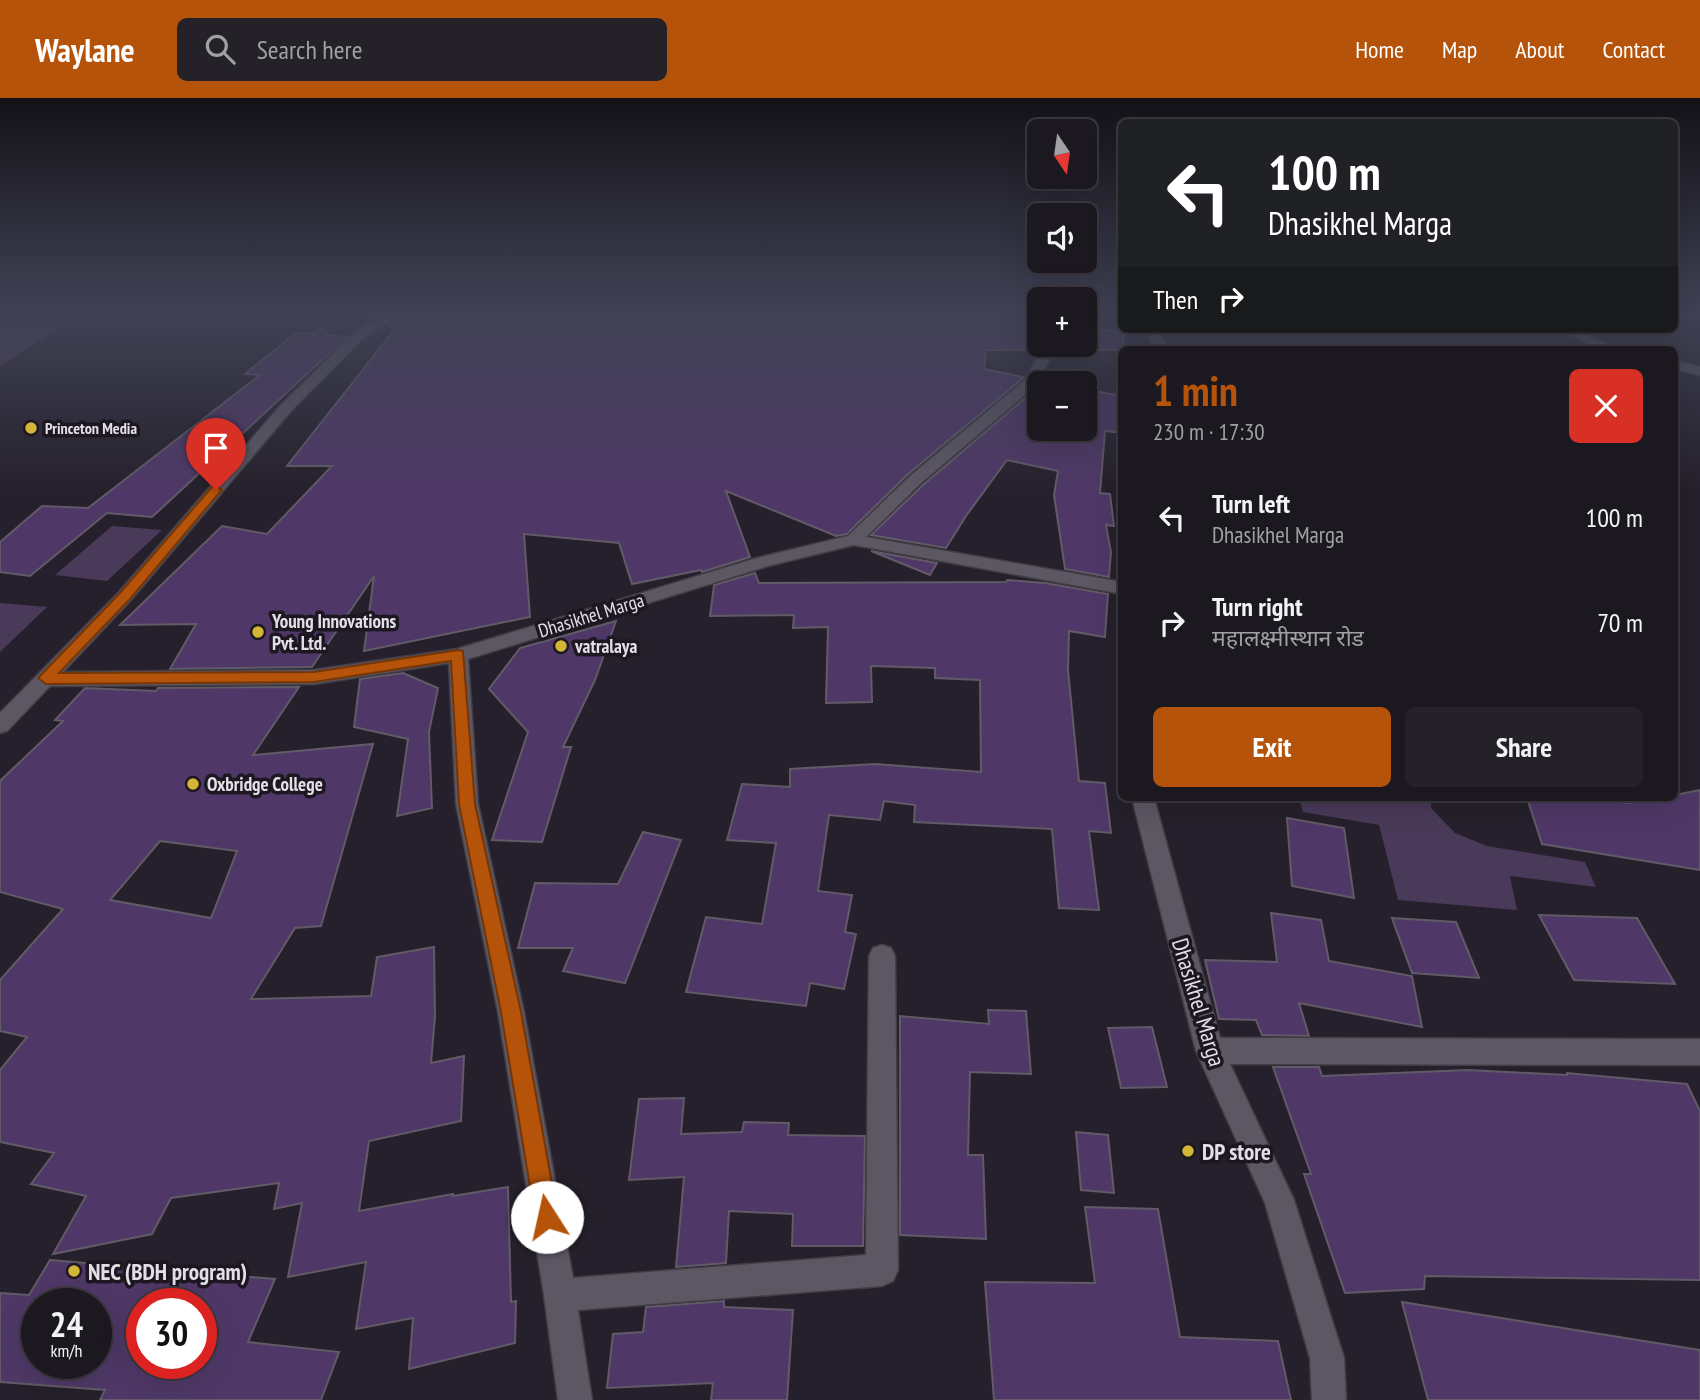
<!DOCTYPE html>
<meta charset="utf-8">
<style>
body{margin:0;font-family:"PT Sans Narrow","Noto Sans Devanagari",sans-serif;background:#252129;color:#f1f3f6;height:100vh;display:flex;flex-direction:column;font-size:26px;white-space:nowrap}
*{box-sizing:border-box;margin:0}
p{font-size:23px;color:#a0a0a5}
.icon{flex:none;width:38px;height:38px;fill:none;stroke:currentColor;stroke-width:2;stroke-linecap:round;stroke-linejoin:round}
.map{position:relative;flex:1;overflow:hidden}
.sheet{position:absolute;left:1118px;top:248px;width:560px;height:455px;display:flex;flex-direction:column;background:#1c1820;border-radius:10px;box-shadow:0 7px 28px #0002,0 0 0 2px #3a373e}
.sheet>*{flex:none}
.banner{position:absolute;left:1118px;top:21px;width:560px;height:214px;border-radius:10px;box-shadow:0 7px 28px #0002,0 0 0 2px #3a373e;background:#202124;color:#fff;overflow:hidden}
.needle{width:46px;rotate:167deg}
.buttons{position:absolute;left:1027px;top:21px;display:grid;gap:14px}
.buttons a{display:grid;place-items:center;width:70px;height:70px;border-radius:10px;background:#1c1820;box-shadow:0 7px 28px #0002,0 0 0 2px #3a373e;font-size:35px}
.speed{position:absolute;left:21px;top:1190px;display:flex;gap:14px;font-size:35px;font-weight:700;text-align:center}
.speed>*{display:grid;place-content:center;width:91px;height:91px;border-radius:50%;background:#1c1820;box-shadow:0 7px 28px #0002,0 0 0 2px #3a373e;line-height:1}
.speed small{font-size:18px;font-weight:400}
.speed .limit{border:10px solid #d22;background:#fff;color:#111}
.pin{position:absolute;display:grid;place-items:center;width:60px;height:60px;color:#fff;margin:-72px -30px;border-radius:50% 50% 50% 0;rotate:-45deg;box-shadow:0 0 7px #0007}
.pin .icon{rotate:45deg}
.me{position:absolute;width:77px;margin:-38px;rotate:350deg;stroke-linejoin:round;filter:drop-shadow(0 0 5px #0008)}
.turn{display:flex;align-items:center;gap:24px;height:147px;padding:0 35px;font-size:32px}
.turn .icon{width:91px;height:91px;stroke-width:2.5}
.turn b{display:block;font-size:49px;line-height:60px}
.then{display:flex;align-items:center;height:66px;padding:0 35px;background:#0003;gap:14px;font-size:26px}
.round{display:grid;place-items:center;flex:none;width:74px;height:74px;border-radius:10px;background:#252129}
.headline{display:flex;align-items:center;justify-content:space-between;height:119px;padding:0 35px}
h1{font-size:42px;font-weight:700;line-height:52px;color:#b45309}
.primary-button{display:flex;gap:14px;margin-top:auto;padding:14px 35px}
.primary-button a{flex:1;height:80px;border-radius:10px;background:#b45309;color:#fff;font-size:28px;font-weight:700;line-height:80px;text-align:center}
.primary-button a+a{background:#252129;color:#f1f3f6}
ul{padding:0;list-style:none}
li{display:flex;align-items:center;gap:21px;height:105px;padding:0 35px}
li div{flex:1}
li b{display:block;font-size:26px}
li em{font-style:normal}
header{display:flex;align-items:center;gap:42px;box-sizing:border-box;height:98px;padding:0 35px;background:#b45309;color:#fff}
header strong{font-size:33px}
nav{display:flex;gap:38px;margin-inline-start:auto;font-size:24px}
.search{width:490px;height:63px;background:#252129;display:flex;align-items:center;gap:18px;box-sizing:border-box;padding:0 24px;border-radius:10px;color:#a0a0a5;font-size:26px}
.map>svg:first-child{display:block}
</style>
<header>
<strong>Waylane</strong>
<div class="search"><svg class="icon" aria-label="search" viewBox="0 0 24 24"><circle cx="10" cy="10" r="6"/><path d="M15 15l6 6"/></svg>Search here</div>
<nav><a>Home</a><a>Map</a><a>About</a><a>Contact</a></nav>
</header>
<div class="map">
<svg width="1700" height="1302" viewBox="0 0 1700 1302">
<rect width="100%" height="100%" fill="#25202b"/>
<g fill="#493a59">
<polygon points="0,224 63,228 0,268"/>
<polygon points="112,428 162,432 107,483 55,477"/>
<polygon points="0,505 47,509 0,554"/>
<polygon points="1299,700 1431,700 1431,710 1455,735 1487,748 1585,764 1596,789 1510,778 1517,812 1398,802 1379,727 1303,714"/>
</g>
<g fill="#4f3867" stroke="#605b67" stroke-width="2" fill-rule="evenodd">
<polygon points="406,214 1040,214 1040,247 1042,247 1039,252 986,252 984,271 1023,279 1022,281 907,377 847,436 836,438 726,393 750,459 702,474 701,472 632,486 619,445 524,436 530,519 364,553 374,478 312,569 170,571 196,526 120,527 222,428 267,436 332,368 287,368 394,232 389,227"/>
<polygon points="1085,228 1124,235 1123,252 1057,252 1060,247 1085,247"/>
<polygon points="322,230 328,237 347,239 152,419 107,415 30,478 0,474 0,444 42,408 88,410 260,277 245,276 296,235 314,236"/>
<polygon points="1041,282 1056,285 1040,285 1040,331 1085,331 1085,291 1122,298 1122,335 1105,333 1100,395 1110,396 1114,428 1106,427 1111,454 1109,479 1065,471 1054,397 1058,373 1007,362 966,418 946,450 871,437 923,387 1037,290"/>
<polygon points="871,453 937,465 930,477"/>
<polygon points="755,475 759,485 1006,484 1007,482 1045,485 1108,496 1105,539 1069,533 1068,572 1079,683 1105,685 1111,735 1089,733 1099,812 1059,810 1052,731 914,724 915,707 884,703 880,722 829,717 818,793 852,797 845,834 856,836 844,891 810,885 806,908 686,894 706,819 762,826 776,745 727,742 742,686 790,689 790,671 875,666 981,674 980,582 935,580 935,570 871,568 872,604 826,605 828,529 793,530 794,517 710,518 714,487"/>
<polygon points="616,523 595,582 563,649 571,649 542,744 492,742 528,634 489,591 520,550"/>
<polygon points="403,575 438,590 429,634 432,710 397,718 408,641 354,629 360,581"/>
<path d="M299 589 253 657 373 646 321 828 295 830 251 901 371 898 377 859 434 849 435 918 431 965 464 958 461 1023 369 1043 359 1113 453 1096V1098L508 1089 511 1204 516 1203 515 1245 409 1271 413 1220 356 1231 366 1164 288 1179 302 1105 274 1111 279 1085 171 1100 152 1136 53 1156 86 1098 31 1086 54 1055 0 1044V972L27 939 0 933V882L63 811 0 794V683L63 623 55 622 85 590 156 593 158 590ZM160 743 237 753 211 820 110 802Z"/>
<polygon points="1700,692 1700,772 1542,746 1527,700 1596,700 1626,705 1675,700 1675,697"/>
<polygon points="1287,720 1344,730 1354,800 1292,788"/>
<polygon points="643,734 681,742 625,885 563,873 573,850 518,850 535,785 618,786"/>
<polygon points="1271,815 1321,822 1329,863 1412,878 1422,929 1299,905 1309,938 1262,937 1256,922 1219,921 1205,862 1277,864"/>
<polygon points="1539,817 1637,820 1675,886 1574,882"/>
<polygon points="1392,820 1456,824 1479,880 1412,875"/>
<polygon points="988,912 1026,913 1031,976 970,974 968,1057 983,1057 986,1141 900,1137 900,918 989,926"/>
<polygon points="1152,929 1167,989 1121,990 1108,930"/>
<polygon points="1273,969 1319,969 1322,978 1468,972 1567,977 1567,975 1687,986 1700,1013 1700,1182 1425,1178 1424,1191 1345,1195 1304,1076 1311,1076"/>
<polygon points="684,1000 681,1036 742,1034 744,1024 789,1025 788,1037 865,1038 863,1148 792,1148 793,1116 729,1113 726,1165 676,1169 684,1079 629,1082 639,1001"/>
<polygon points="1076,1034 1108,1037 1114,1095 1081,1092"/>
<polygon points="1085,1109 1158,1111 1180,1239 1278,1243 1291,1302 994,1302 985,1184 1095,1185"/>
<path d="M50 1162 275 1181 248 1244 339 1254 321 1302H100L105 1292 0 1284V1195L29 1197ZM37 1206H96V1265H37ZM142 1206H201V1265H142Z"/>
<polygon points="724,1203 724,1209 793,1212 787,1302 711,1302 713,1285 607,1290 613,1236 643,1234 646,1209"/>
<polygon points="1402,1204 1700,1252 1700,1302 1428,1302"/>
</g>
<g fill="none" stroke-linecap="round" stroke-linejoin="round">
<defs>
<g id="minor">
<polygon points="390,214 404,214 363,240 290,314 131,502 63,574 314,572 457,551 757,460 848,438 909,379 1024,283 1045,247 1057,247 1035,288 921,385 866,439 1122,484 1122,496 854,447 768,468 468,561 478,706 524,914 573,1180 866,1157 869,858 873,850 882,847 891,850 895,858 898,1172 893,1183 882,1188 578,1212 592,1302 558,1302 544,1197 498,914 456,706 449,565 314,586 50,588 7,633 0,635 0,615 119,494 280,308 355,234"/>
<polygon points="1149,231 1161,231 1161,239 1169,252 1155,252 1149,239"/>
<polygon points="1557,231 1574,231 1621,252 1603,252"/>
<polygon points="1675,263 1700,269 1700,277 1675,271"/>
<polygon points="1132,700 1154,700 1220,940 1700,941 1700,967 1230,966 1294,1102 1344,1260 1346,1302 1312,1302 1310,1260 1265,1105 1196,953"/>
</g>
</defs>
<use href="#minor" stroke="#413d46" stroke-width="3"/>
<use href="#minor" fill="#5d5764" fill-rule="evenodd"/>
</g>
<linearGradient id="sky" x2="0" y2="1"><stop stop-color="#141218"/><stop offset="0.54" stop-color="#404255"/><stop offset="1" stop-color="#404255" stop-opacity="0"/></linearGradient>
<rect width="1700" height="396" fill="url(#sky)"/>
<polygon fill="#b45309" stroke="#753606" stroke-width="2" points="216,388 222,392 220,394 130,501 59,575 314,574 458,552 463,553 475,706 521,914 558,1119 555,1128 547,1131 538,1128 535,1119 501,914 459,706 451,563 314,584 46,586 38,580 120,495 212,389"/>
<g fill="#d3b635" stroke="#1c1721" stroke-width="2.5">
<circle cx="31" cy="330" r="7"/>
<circle cx="258" cy="534" r="7"/>
<circle cx="561" cy="548" r="7"/>
<circle cx="193" cy="686" r="7"/>
<circle cx="1188" cy="1053" r="7"/>
<circle cx="74" cy="1173" r="7"/>
</g>
<g text-anchor="middle" dominant-baseline="central" stroke-width="7" stroke-linejoin="round" paint-order="stroke">
<g font-size="16" font-weight="bold" fill="#e3dfe6" stroke="#1c1721" text-anchor="start">
<text x="45" y="330">Princeton Media</text>
</g>
<g font-size="19" fill="#e3dfe6" stroke="#1c1721">
<text transform="translate(591 517) rotate(-17)">Dhasikhel Marga</text>
</g>
<g font-size="19" font-weight="bold" fill="#e3dfe6" stroke="#1c1721" text-anchor="start">
<text x="272" y="523">Young Innovations<tspan x="272" dy="22">Pvt. Ltd.</tspan></text>
<text x="575" y="548">vatralaya</text>
<text x="207" y="686">Oxbridge College</text>
</g>
<g font-size="23" fill="#e3dfe6" stroke="#1c1721">
<text transform="translate(1199 904) rotate(73)">Dhasikhel Marga</text>
</g>
<g font-size="23" font-weight="bold" fill="#e3dfe6" stroke="#1c1721" text-anchor="start">
<text x="1202" y="1053">DP store</text>
<text x="88" y="1173">NEC (BDH program)</text>
</g>
</g>
</svg>
<div class="buttons">
<a><svg class="needle" viewBox="-14 -14 28 28"><path d="M0-13l5 13h-10z" fill="#e53935"/><path d="M0 13l5-13h-10z" fill="#a0a0a5"/></svg></a>
<a><svg class="icon" aria-label="sound" viewBox="0 0 24 24"><path d="M4 9h4l5-4v14l-5-4H4zM17 9q2 3 0 6"/></svg></a>
<a>+</a>
<a>−</a>
</div>
<div class="speed"><div>24<small>km/h</small></div><div class="limit">30</div></div>
<div class="pin" style="left:216px;top:392px;background:#d93025"><svg class="icon" aria-label="arrive" viewBox="0 0 24 24"><path d="M6 21V4h12l-3 4 3 4H6"/></svg></div>
<svg class="me" style="left:547px;top:1119px" viewBox="-20 -20 40 40"><circle r="19" fill="#fff"/><path d="M0-13L10 11 0 6-10 11z" fill="#b45309"/></svg>
<div class="banner">
<div class="turn"><svg class="icon" aria-label="left" viewBox="0 0 24 24"><path d="M17 20v-9H6M10 6l-5 5 5 5"/></svg><div><b>100 m</b>Dhasikhel Marga</div></div>
<div class="then">Then<svg class="icon" aria-label="right" viewBox="0 0 24 24"><path d="M7 20v-9h11M14 6l5 5-5 5"/></svg></div>
</div>
<section class="sheet">
<div class="headline"><div><h1>1 min</h1><p>230 m · 17:30</p></div><a class="round" style="background:#d93025;color:#fff"><svg class="icon" aria-label="close" viewBox="0 0 24 24"><path d="M6 6l12 12M18 6L6 18"/></svg></a></div>
<ul>
<li><svg class="icon" aria-label="left" viewBox="0 0 24 24"><path d="M17 20v-9H6M10 6l-5 5 5 5"/></svg><div><b>Turn left</b><p>Dhasikhel Marga</p></div><em>100 m</em></li>
<li><svg class="icon" aria-label="right" viewBox="0 0 24 24"><path d="M7 20v-9h11M14 6l5 5-5 5"/></svg><div><b>Turn right</b><p>महालक्ष्मीस्थान रोड</p></div><em>70 m</em></li>
</ul>
<div class="primary-button"><a>Exit</a><a>Share</a></div>
</section>
</div>
